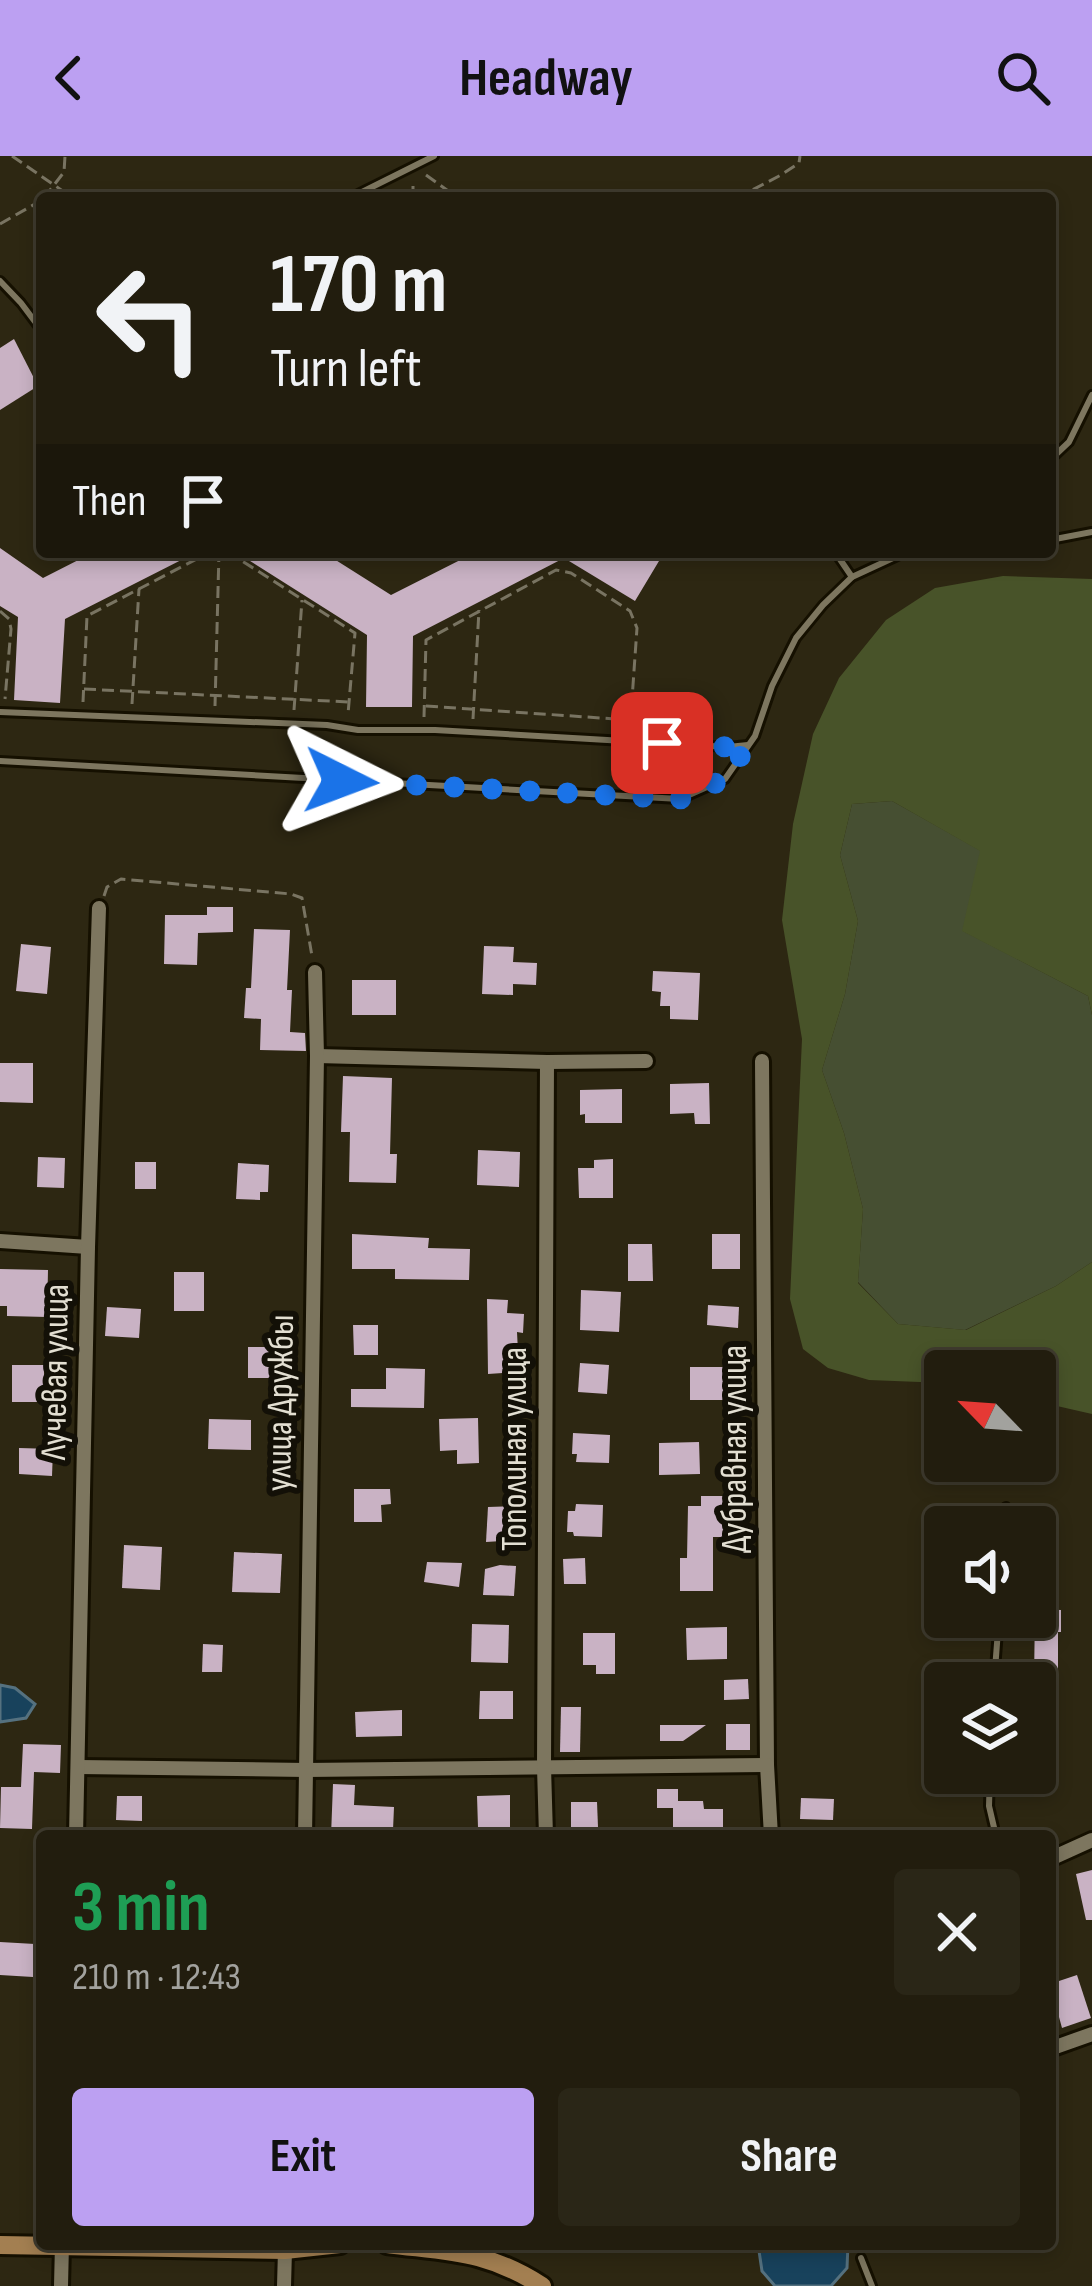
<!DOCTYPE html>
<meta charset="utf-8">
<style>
body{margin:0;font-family:"Sofia Sans Condensed",sans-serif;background:#2a2617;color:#f1f3f6;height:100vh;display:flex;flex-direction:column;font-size:45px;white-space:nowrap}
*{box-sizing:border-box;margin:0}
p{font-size:39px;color:#a2a29e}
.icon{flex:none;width:66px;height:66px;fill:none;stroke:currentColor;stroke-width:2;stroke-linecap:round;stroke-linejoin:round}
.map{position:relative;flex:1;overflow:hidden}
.sheet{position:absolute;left:36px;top:1674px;width:1020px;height:420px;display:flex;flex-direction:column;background:#221d0e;border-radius:12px;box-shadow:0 6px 18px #0003,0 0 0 3px #3f3b2e}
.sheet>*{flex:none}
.guide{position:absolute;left:36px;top:36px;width:1020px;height:366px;border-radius:12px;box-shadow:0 6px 18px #0003,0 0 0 3px #3f3b2e;background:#221d0e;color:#f1f3f6;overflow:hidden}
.needle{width:78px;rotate:295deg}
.buttons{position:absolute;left:924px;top:1194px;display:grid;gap:24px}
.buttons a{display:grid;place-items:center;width:132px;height:132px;border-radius:12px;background:#221d0e;box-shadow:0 6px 18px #0003,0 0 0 3px #3f3b2e;font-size:60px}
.pin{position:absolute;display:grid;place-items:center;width:102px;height:102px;color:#fff;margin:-51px;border-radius:24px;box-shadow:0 6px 18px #0006}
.me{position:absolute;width:132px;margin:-66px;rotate:93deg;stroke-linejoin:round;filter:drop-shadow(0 0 9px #0008)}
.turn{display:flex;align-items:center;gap:42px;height:252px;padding:0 36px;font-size:54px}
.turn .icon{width:156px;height:156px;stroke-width:2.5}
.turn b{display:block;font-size:84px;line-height:102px}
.then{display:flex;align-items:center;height:114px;padding:0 36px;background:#0003;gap:24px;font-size:45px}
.round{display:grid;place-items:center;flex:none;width:126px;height:126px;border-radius:12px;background:#2a2617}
.summary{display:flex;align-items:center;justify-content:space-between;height:204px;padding:0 36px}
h1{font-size:72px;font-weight:700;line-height:90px;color:#1e9e55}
.cta{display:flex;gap:24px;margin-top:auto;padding:24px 36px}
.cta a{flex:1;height:138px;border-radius:12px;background:#bca0f2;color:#111;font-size:48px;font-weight:700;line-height:138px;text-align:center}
.cta a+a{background:#2a2617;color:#f1f3f6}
header{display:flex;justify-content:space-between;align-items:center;height:156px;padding:0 36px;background:#bca0f2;color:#111;font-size:54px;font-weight:700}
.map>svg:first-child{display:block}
</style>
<header><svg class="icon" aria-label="back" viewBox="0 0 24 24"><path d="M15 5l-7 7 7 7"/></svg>Headway<svg class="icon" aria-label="search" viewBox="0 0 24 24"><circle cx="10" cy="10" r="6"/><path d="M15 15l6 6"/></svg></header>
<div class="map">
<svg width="1092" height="2130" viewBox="0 0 1092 2130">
<rect width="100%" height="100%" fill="#2d2712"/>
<polygon fill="#464f32" points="892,645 981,695 963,775 1088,840 1092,859 1092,1106 1056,1130 965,1174 898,1168 858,1126 863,1053 844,977 822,914 845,838 858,765 840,699 852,648"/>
<polygon fill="#485329" points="1003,420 1092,423 1092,859 1088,840 962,775 980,695 892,645 852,648 840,699 858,765 845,838 822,914 844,977 863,1053 858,1127 898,1168 966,1174 1056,1130 1092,1106 1092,1258 1035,1245 1035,1215 945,1215 945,1227 869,1224 828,1212 803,1193 790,1143 802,883 782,764 793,668 813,578 839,522 886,464 935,432"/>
<g fill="#18425c" stroke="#55717f" stroke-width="3">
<polygon points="0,1529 15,1532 35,1548 26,1562 0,1566"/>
<polygon points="758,2088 848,2088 847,2112 831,2130 775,2130 762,2115"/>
</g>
<g fill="#c9b2c4">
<polygon points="14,183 38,230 0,254 0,192"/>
<polygon points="0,392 43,422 94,396 197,396 65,463 60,547 14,544 18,461 0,450"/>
<polygon points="236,396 323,396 391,439 476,396 644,396 659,405 635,445 564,402 413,480 412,551 366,551 367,479"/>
<polygon points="207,751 233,751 233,776 198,777 197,809 164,808 165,759 207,759"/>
<polygon points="254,773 290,774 287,834 292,834 290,876 305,877 306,895 260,894 261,863 244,862 246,832 251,832"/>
<polygon points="21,788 51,791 47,838 16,835"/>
<polygon points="484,790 514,791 513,806 537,807 536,829 513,828 513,839 482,838"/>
<polygon points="653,815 700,817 698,864 670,863 670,850 660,850 661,836 652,835"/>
<rect x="352" y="824" width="44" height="35"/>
<polygon points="0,907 33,907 33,947 0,946"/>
<polygon points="343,920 392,922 390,998 397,998 396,1027 349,1026 350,976 341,976"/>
<polygon points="709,927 710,968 695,968 694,957 670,958 670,928"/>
<polygon points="622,933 622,967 585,967 585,958 580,959 580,934"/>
<polygon points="478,994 520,996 519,1031 477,1029"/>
<polygon points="38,1001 65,1002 64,1032 37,1031"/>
<polygon points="613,1003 613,1042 579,1042 578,1012 594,1012 594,1004"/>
<rect x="135" y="1006" width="21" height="27"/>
<polygon points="238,1007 269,1009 268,1036 260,1036 260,1044 236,1043"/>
<polygon points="352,1078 429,1082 428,1092 470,1093 469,1124 395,1123 395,1113 352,1113"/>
<rect x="712" y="1078" width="28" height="35"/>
<polygon points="628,1088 652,1088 653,1125 628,1125"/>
<polygon points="0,1113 48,1114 47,1161 7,1160 7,1150 0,1150"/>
<rect x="174" y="1116" width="30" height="39"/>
<polygon points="581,1134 621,1136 619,1176 580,1174"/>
<polygon points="487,1143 508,1144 507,1157 524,1158 523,1177 517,1176 519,1216 488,1218"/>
<polygon points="708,1149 739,1151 738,1172 707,1169"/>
<polygon points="107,1151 141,1153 139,1182 105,1180"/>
<polygon points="353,1169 378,1169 378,1199 354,1199"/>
<polygon points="248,1191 271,1191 270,1222 248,1222"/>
<polygon points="580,1207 609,1209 607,1238 578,1236"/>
<rect x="12" y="1209" width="32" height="37"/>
<rect x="690" y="1211" width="43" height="33"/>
<polygon points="386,1212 425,1213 424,1252 351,1251 351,1233 386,1233"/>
<polygon points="478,1262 479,1307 457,1308 457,1294 440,1295 439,1263"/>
<polygon points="209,1263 251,1264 251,1294 208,1293"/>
<polygon points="573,1277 610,1279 609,1307 576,1306 577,1298 572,1298"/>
<polygon points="699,1286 700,1318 659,1319 659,1287"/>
<polygon points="19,1292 53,1293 52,1320 19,1318"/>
<polygon points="354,1333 390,1333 391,1348 381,1349 382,1366 354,1366"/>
<polygon points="701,1340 730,1340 729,1381 713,1381 713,1435 680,1435 680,1402 687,1402 688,1350 701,1350"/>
<polygon points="576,1348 603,1349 602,1381 574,1380 573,1376 567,1376 568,1355 575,1355"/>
<polygon points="516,1350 518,1384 486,1386 488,1351"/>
<polygon points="124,1389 162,1391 160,1434 122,1432"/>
<polygon points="234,1396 282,1398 280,1437 232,1436"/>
<polygon points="585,1402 586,1428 564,1428 563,1403"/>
<polygon points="427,1406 462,1407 459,1431 424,1426"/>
<polygon points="500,1409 516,1410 514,1440 483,1439 485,1413"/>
<polygon points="1035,1453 1061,1454 1061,1476 1058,1476 1058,1525 1034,1525"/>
<polygon points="472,1468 509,1469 508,1507 471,1506"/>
<polygon points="727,1471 727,1503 687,1504 686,1472"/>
<polygon points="583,1477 615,1477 615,1518 596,1518 596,1509 583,1509"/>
<polygon points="203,1488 223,1489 222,1516 202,1516"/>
<polygon points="748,1523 749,1543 724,1544 724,1524"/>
<polygon points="480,1535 513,1535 513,1563 479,1563"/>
<polygon points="561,1551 581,1551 580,1596 560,1596"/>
<polygon points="402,1554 402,1580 356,1581 355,1556"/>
<rect x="726" y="1568" width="24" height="26"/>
<polygon points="660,1569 706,1569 683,1585 660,1585"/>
<polygon points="23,1588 61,1589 60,1617 34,1616 32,1673 0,1672 1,1631 21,1631"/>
<polygon points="333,1628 355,1629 354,1649 394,1651 393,1674 355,1673 355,1680 331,1680"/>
<polygon points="657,1633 678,1633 678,1645 703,1645 704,1653 723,1653 723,1672 673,1672 673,1652 657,1652"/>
<polygon points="510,1639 510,1671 478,1672 477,1640"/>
<polygon points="117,1640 142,1640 142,1665 116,1664"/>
<polygon points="801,1642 834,1643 833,1664 800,1663"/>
<polygon points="571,1646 597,1646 598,1671 571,1671"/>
<polygon points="1092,1714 1092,1764 1086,1764 1076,1718"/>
<polygon points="0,1786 35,1788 33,1821 0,1819"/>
<polygon points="1077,1819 1091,1862 1062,1872 1050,1828"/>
</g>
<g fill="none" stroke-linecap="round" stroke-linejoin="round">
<defs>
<g id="lane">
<polyline points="350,42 434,0"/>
<polyline points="0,125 21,147 42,175"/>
<polyline points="1050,304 1069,286 1092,239"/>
<polyline points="1050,384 1092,376"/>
<polyline points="835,396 852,421"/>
<polyline points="904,398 928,396"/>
<polyline points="0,556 327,569 358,574 435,574 728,591 748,589"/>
<polyline points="0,605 680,643 725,623 755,580 772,530 796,482 823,449 852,421 906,396"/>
<polyline points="1005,1371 1006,1351"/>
<polyline points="994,1527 999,1461"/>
<polyline points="990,1617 989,1650 996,1680"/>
<polyline points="861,2102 872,2130"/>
</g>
<g id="street">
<polyline points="317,900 547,906 646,905"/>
<polyline points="762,905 767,1609 771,1680"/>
<polyline points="0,1085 88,1091"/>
<polyline points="79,1611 306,1614 767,1609"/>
<polyline points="76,1680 88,1091 99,752"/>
<polyline points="305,1680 317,900 315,816"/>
<polyline points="546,1680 544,1611 547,906"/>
<polyline points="1050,1703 1092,1684"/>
<polyline points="1050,1893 1092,1878"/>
<polyline points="467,2096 484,2088"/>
<polyline points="61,2130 62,2088"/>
<polyline points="284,2130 285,2094"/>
</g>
<g id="secondary">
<path d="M387 2088C449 2096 486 2094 542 2130"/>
<polyline points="0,2089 285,2094 340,2088"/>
</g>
</defs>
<use href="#lane" stroke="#151000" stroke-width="12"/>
<use href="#street" stroke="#151000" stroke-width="20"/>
<use href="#secondary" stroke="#151000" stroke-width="24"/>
<g stroke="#797462" stroke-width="3" stroke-dasharray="12 6" stroke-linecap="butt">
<polyline points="12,0 73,42"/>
<polyline points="426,19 458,42"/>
<polyline points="44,42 64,16 65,0"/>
<polyline points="413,42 413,26"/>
<polyline points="737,42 781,19 799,7 800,0"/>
<polyline points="0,68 42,44"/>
<polyline points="228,396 355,477 348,558"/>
<polyline points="0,455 9,463 11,473 5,543"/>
<polyline points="84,533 349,546"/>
<polyline points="83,546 87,460 210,396"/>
<polyline points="132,548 139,433"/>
<polyline points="215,550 219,396"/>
<polyline points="426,550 630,564"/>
<polyline points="294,554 302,444"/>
<polyline points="424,561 426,484 556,414 571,417 630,455 637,472 630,572"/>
<polyline points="473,563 479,454"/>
<polyline points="104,740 107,731 121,723 291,738 302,742 312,800"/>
</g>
<use href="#lane" stroke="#7d765f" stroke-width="6"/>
<use href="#street" stroke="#7d765f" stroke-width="14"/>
<use href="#secondary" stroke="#a37f51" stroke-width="18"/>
</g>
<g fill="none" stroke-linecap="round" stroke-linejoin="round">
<polyline stroke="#1a73e8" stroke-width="21" stroke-dasharray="0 37.8" points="341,625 680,643 725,623 748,589 728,591 662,587"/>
</g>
<g text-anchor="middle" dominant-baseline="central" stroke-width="12" stroke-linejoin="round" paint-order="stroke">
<g font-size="36" fill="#e3dfd2" stroke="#131007">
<text transform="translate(56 1216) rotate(-89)">Лучевая улица</text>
<text transform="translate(281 1247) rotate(-89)">улица Дружбы</text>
<text transform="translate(515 1293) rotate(-90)">Тополиная улица</text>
<text transform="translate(735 1293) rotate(-90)">Дубравная улица</text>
</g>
</g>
</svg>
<div class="buttons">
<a><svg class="needle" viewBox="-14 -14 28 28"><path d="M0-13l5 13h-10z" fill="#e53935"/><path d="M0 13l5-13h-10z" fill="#a2a29e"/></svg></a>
<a><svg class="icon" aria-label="sound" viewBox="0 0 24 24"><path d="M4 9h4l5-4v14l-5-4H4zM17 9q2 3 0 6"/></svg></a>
<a><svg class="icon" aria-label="layers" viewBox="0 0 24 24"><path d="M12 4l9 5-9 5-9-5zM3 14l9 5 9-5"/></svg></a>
</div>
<div class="pin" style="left:662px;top:587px;background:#d93025"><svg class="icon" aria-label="arrive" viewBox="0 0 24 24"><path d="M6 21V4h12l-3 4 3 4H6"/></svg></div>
<svg class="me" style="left:341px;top:625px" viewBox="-20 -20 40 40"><path d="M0-17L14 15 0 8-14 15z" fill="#1a73e8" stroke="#fff" stroke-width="4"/></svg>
<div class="guide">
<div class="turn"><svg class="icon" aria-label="left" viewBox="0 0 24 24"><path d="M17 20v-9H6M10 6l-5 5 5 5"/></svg><div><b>170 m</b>Turn left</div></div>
<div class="then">Then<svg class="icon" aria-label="arrive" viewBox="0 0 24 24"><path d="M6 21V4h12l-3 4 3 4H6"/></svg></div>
</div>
<section class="sheet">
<div class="summary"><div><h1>3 min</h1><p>210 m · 12:43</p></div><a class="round"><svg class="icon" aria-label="close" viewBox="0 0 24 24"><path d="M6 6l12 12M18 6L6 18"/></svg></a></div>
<div class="cta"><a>Exit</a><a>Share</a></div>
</section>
</div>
